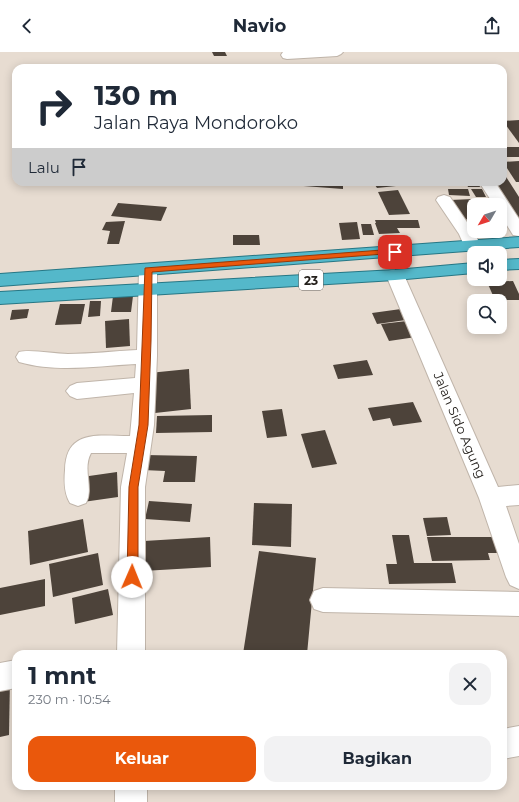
<!DOCTYPE html>
<html lang="id">
<meta charset="utf-8">
<style>
body{margin:0;font-family:Montserrat,sans-serif;background:#f2f2f3;color:#1f2937;height:100vh;display:flex;flex-direction:column;font-size:15px;white-space:nowrap}
*{box-sizing:border-box;margin:0}
p{font-size:13px;color:#747a83}
.icon{flex:none;width:22px;height:22px;fill:none;stroke:currentColor;stroke-width:2;stroke-linecap:round;stroke-linejoin:round}
.map{position:relative;flex:1;overflow:hidden}
.sheet{position:absolute;left:12px;top:598px;width:495px;height:140px;display:flex;flex-direction:column;background:#fff;border-radius:12px;box-shadow:0 2px 10px #0003}
.sheet>*{flex:none}
.top-card{position:absolute;left:12px;top:12px;width:495px;height:122px;border-radius:12px;box-shadow:0 2px 10px #0003;background:#fff;color:#1f2937;overflow:hidden}
.needle{width:26px;rotate:231deg}
.fabs{position:absolute;left:467px;top:146px;display:grid;gap:8px}
.fabs a{display:grid;place-items:center;width:40px;height:40px;border-radius:8px;background:#fff;box-shadow:0 2px 10px #0003;font-size:20px}
.pin{position:absolute;display:grid;place-items:center;width:34px;height:34px;color:#fff;margin:-17px;border-radius:8px;box-shadow:0 2px 6px #0006}
.me{position:absolute;width:44px;margin:-22px;rotate:1deg;stroke-linejoin:round;filter:drop-shadow(0 0 3px #0008)}
.turn{display:flex;align-items:center;gap:14px;height:84px;padding:0 16px;font-size:18px}
.turn .icon{width:52px;height:52px;stroke-width:2.5}
.turn b{display:block;font-size:28px;line-height:34px}
.then{display:flex;align-items:center;height:38px;padding:0 16px;background:#0003;gap:8px;font-size:15px}
.round{display:grid;place-items:center;flex:none;width:42px;height:42px;border-radius:12px;background:#f2f2f3}
.overview{display:flex;align-items:center;justify-content:space-between;height:68px;padding:0 16px}
h1{font-size:24px;font-weight:700;line-height:30px}
.cta{display:flex;gap:8px;margin-top:auto;padding:8px 16px}
.cta a{flex:1;height:46px;border-radius:12px;background:#ea580c;color:#fff;font-size:16px;font-weight:700;line-height:46px;text-align:center}
.cta a+a{background:#f2f2f3;color:#1f2937}
header{display:flex;justify-content:space-between;align-items:center;height:52px;padding:0 16px;background:#fff;font-size:18px;font-weight:700}
.map>svg:first-child{display:block}
</style>
<header><svg class="icon" aria-label="back" viewBox="0 0 24 24"><path d="M15 5l-7 7 7 7"/></svg>Navio<svg class="icon" aria-label="share" viewBox="0 0 24 24"><path d="M12 15V3M7 8l5-5 5 5M5 13v7h14v-7"/></svg></header>
<div class="map">
<svg width="519" height="750" viewBox="0 0 519 750">
<rect width="100%" height="100%" fill="#e7dcd1"/>
<g fill="#4d433a">
<polygon points="212,0 225,0 227,4 214,4"/>
<polygon points="519,68 519,91 503,69"/>
<rect x="503" y="95" width="16" height="10"/>
<polygon points="519,109 519,130 516,130 503,110"/>
<polygon points="503,120 519,145 519,171 491,130 503,130"/>
<polygon points="249,130 343,130 343,137"/>
<polygon points="373,130 394,130 396,134 377,136"/>
<polygon points="466,130 478,130 480,135 468,135"/>
<polygon points="448,137 468,137 470,144 449,143"/>
<polygon points="471,137 482,137 486,145 476,145"/>
<polygon points="398,138 410,162 389,163 378,140"/>
<polygon points="473,147 476,153 474,153 474,167 460,168 450,148"/>
<polygon points="118,151 167,155 161,169 111,164"/>
<polygon points="375,168 418,168 420,176 397,176 400,181 379,182 375,171 376,171"/>
<polygon points="125,169 119,192 107,192 110,179 102,178 106,170"/>
<polygon points="357,170 360,187 342,188 339,171"/>
<polygon points="361,172 371,172 374,183 363,183"/>
<polygon points="233,183 259,183 260,193 233,193"/>
<polygon points="513,229 519,242 519,248 495,248 487,230"/>
<polygon points="113,244 133,244 131,260 111,260"/>
<polygon points="90,249 101,249 100,264 88,265"/>
<polygon points="60,252 85,252 81,272 55,273"/>
<polygon points="29,257 27,266 10,268 12,258"/>
<polygon points="401,257 406,268 377,272 372,261"/>
<polygon points="129,267 130,294 106,296 105,269"/>
<polygon points="407,269 416,285 389,289 381,272"/>
<polygon points="367,308 373,323 338,327 333,313"/>
<polygon points="189,317 191,357 155,361 149,321"/>
<polygon points="413,350 422,370 393,374 390,366 373,369 368,356"/>
<polygon points="282,357 287,384 267,386 262,359"/>
<polygon points="212,363 212,380 156,381 157,364"/>
<polygon points="325,378 337,412 312,416 301,382"/>
<polygon points="145,403 197,404 195,430 163,430 165,419 143,418"/>
<polygon points="117,420 118,445 83,450 82,425"/>
<polygon points="149,449 192,452 190,470 145,467"/>
<polygon points="254,451 292,452 291,495 252,493"/>
<polygon points="447,465 451,483 427,484 423,466"/>
<polygon points="83,467 88,500 30,513 28,479"/>
<polygon points="392,483 409,483 414,511 452,511 456,531 389,532 386,512 397,512"/>
<polygon points="210,485 211,515 143,519 144,489"/>
<polygon points="427,485 495,485 500,501 488,501 490,508 432,509"/>
<polygon points="259,499 316,506 307,602 243,602"/>
<polygon points="98,501 103,533 53,545 49,512"/>
<polygon points="45,527 45,554 0,563 0,536"/>
<polygon points="108,537 113,563 75,572 72,546"/>
<polygon points="10,626 9,683 0,685 0,628"/>
</g>
<g fill="none" stroke-linecap="round" stroke-linejoin="round">
<defs>
<g id="minor">
<polygon points="283,0 343,0 341,2 337,4 287,7 283,6 281,3"/>
<polygon points="479,130 495,130 519,167 519,184 513,183 500,162 500,153 494,153"/>
<polygon points="444,143 450,145 475,182 481,194 478,198 472,199 466,198 459,182 436,148 438,145"/>
<path d="M148 213 154 214 157 218V304L154 373 145 435V602H117L121 435 127 401H91C82 417 94 436 86 451L78 454 70 451C64 441 64 429 65 418 66 376 100 384 130 384L134 341 77 347 70 344 66 339 70 334 77 331 135 326 136 312C97 314 57 321 19 310L16 305 19 300C31 297 54 302 68 302 91 302 114 299 137 298L139 218 142 214Z"/>
<polygon points="395,218 401,219 404,223 498,435 519,433 519,453 506,454 519,492 519,537 510,533 506,525 479,446 386,223 389,219"/>
<polygon points="323,536 519,540 519,564 323,560 314,557 310,548 314,539"/>
<polygon points="16,608 16,636 0,639 0,611"/>
<polygon points="519,674 519,704 503,707 503,677"/>
<rect x="115" y="734" width="32" height="16"/>
</g>
<g id="trunk">
<polygon points="519,185 519,195 0,234 0,222"/>
<polygon points="519,207 519,217 500,218 500,208"/>
<polygon points="474,211 474,221 395,228 0,252 0,240 395,218"/>
</g>
</defs>
<use href="#minor" stroke="#c0b5aa" stroke-width="2"/>
<use href="#trunk" stroke="#277785" stroke-width="2"/>
<use href="#minor" fill="#fff" fill-rule="evenodd"/>
<use href="#trunk" fill="#54b8ca" fill-rule="evenodd"/>
</g>
<polygon fill="#ea580c" stroke="#983908" points="395,197 397,198 397,201 152,220 151,289 148,373 138,435 138,525 136,528 132,530 128,528 127,525 129,435 139,373 145,216"/>
<g text-anchor="middle" dominant-baseline="central" stroke-width="4" stroke-linejoin="round" paint-order="stroke">
<rect fill="#fff" stroke="#666360" stroke-width="1" x="299" y="218" width="24" height="20" rx="3"/>
<g font-size="12" font-weight="bold" fill="#24201c">
<text x="311" y="228">23</text>
</g>
<g font-size="13" fill="#24201c" stroke="#fff">
<text transform="translate(460 373) rotate(67)">Jalan Sido Agung</text>
</g>
</g>
</svg>
<div class="fabs">
<a><svg class="needle" viewBox="-14 -14 28 28"><path d="M0-13l5 13h-10z" fill="#e53935"/><path d="M0 13l5-13h-10z" fill="#747a83"/></svg></a>
<a><svg class="icon" aria-label="sound" viewBox="0 0 24 24"><path d="M4 9h4l5-4v14l-5-4H4zM17 9q2 3 0 6"/></svg></a>
<a><svg class="icon" aria-label="search" viewBox="0 0 24 24"><circle cx="10" cy="10" r="6"/><path d="M15 15l6 6"/></svg></a>
</div>
<div class="pin" style="left:395px;top:200px;background:#d93025"><svg class="icon" aria-label="arrive" viewBox="0 0 24 24"><path d="M6 21V4h12l-3 4 3 4H6"/></svg></div>
<svg class="me" style="left:132px;top:525px" viewBox="-20 -20 40 40"><circle r="19" fill="#fff"/><path d="M0-13L10 11 0 6-10 11z" fill="#ea580c"/></svg>
<div class="top-card">
<div class="turn"><svg class="icon" aria-label="right" viewBox="0 0 24 24"><path d="M7 20v-9h11M14 6l5 5-5 5"/></svg><div><b>130 m</b>Jalan Raya Mondoroko</div></div>
<div class="then">Lalu<svg class="icon" aria-label="arrive" viewBox="0 0 24 24"><path d="M6 21V4h12l-3 4 3 4H6"/></svg></div>
</div>
<section class="sheet">
<div class="overview"><div><h1>1 mnt</h1><p>230 m · 10:54</p></div><a class="round"><svg class="icon" aria-label="close" viewBox="0 0 24 24"><path d="M6 6l12 12M18 6L6 18"/></svg></a></div>
<div class="cta"><a>Keluar</a><a>Bagikan</a></div>
</section>
</div>
